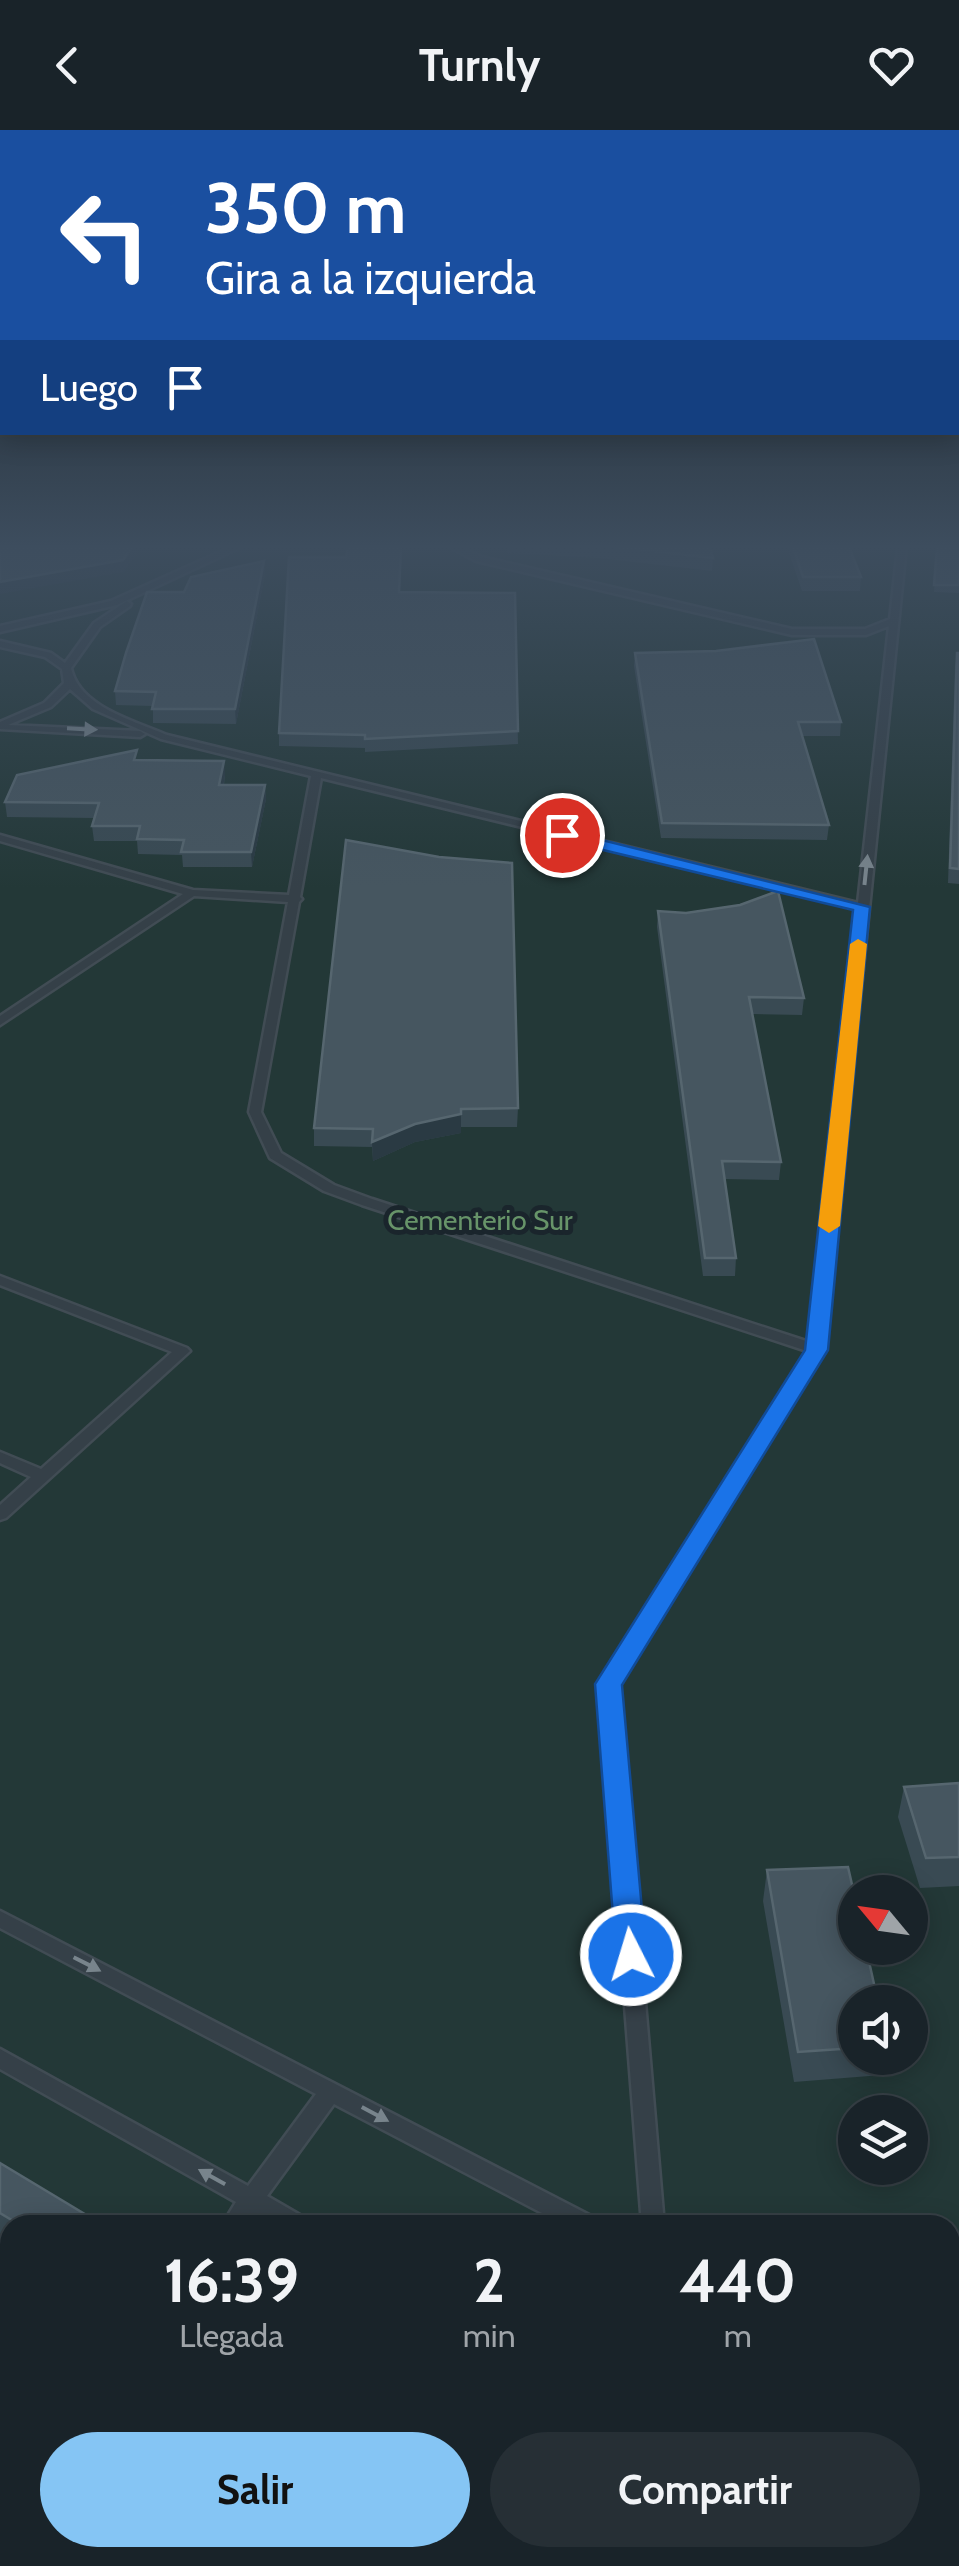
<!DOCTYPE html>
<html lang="es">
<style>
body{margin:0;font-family:Cabin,sans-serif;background:#262f35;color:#f1f3f6;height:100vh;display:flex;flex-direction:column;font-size:38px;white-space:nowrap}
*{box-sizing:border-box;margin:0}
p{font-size:32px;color:#9fa4a8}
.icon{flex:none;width:55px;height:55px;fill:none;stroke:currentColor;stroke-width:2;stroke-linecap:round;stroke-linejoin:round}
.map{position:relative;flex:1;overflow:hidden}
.details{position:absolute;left:0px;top:2085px;width:960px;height:352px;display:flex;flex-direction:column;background:#192329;border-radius:30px 30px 0 0;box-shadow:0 5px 25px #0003,0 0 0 2px #374046}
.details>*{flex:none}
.top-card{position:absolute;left:0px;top:0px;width:960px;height:305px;box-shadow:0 5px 25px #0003,0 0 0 2px #374046;background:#1a4fa0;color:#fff;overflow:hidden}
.needle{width:65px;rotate:299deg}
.buttons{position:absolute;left:838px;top:1745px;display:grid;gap:20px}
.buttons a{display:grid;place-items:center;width:90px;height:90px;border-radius:50%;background:#192329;box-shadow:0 5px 25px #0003,0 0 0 2px #374046;font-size:50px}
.pin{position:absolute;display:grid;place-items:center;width:85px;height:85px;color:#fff;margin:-42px;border:5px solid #fff;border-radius:50%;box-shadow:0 2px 10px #0007}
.me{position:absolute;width:110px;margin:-55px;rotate:355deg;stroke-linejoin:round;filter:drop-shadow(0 0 8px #0008)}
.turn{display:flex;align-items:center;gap:35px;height:210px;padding:0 40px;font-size:45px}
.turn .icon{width:130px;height:130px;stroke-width:2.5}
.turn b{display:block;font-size:70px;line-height:85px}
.then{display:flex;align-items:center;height:95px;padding:0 40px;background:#0003;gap:20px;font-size:38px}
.eta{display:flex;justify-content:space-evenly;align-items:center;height:170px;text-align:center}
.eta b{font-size:60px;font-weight:700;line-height:70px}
.primary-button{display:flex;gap:20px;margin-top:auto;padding:20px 40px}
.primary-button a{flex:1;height:115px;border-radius:60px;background:#85c5f4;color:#111;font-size:40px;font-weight:700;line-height:115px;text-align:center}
.primary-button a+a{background:#262f35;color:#f1f3f6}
header{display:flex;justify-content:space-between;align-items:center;height:130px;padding:0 40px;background:#192329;font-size:45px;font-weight:700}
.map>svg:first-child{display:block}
</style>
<header><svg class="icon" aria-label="back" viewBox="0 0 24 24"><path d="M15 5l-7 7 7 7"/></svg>Turnly<svg class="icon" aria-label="heart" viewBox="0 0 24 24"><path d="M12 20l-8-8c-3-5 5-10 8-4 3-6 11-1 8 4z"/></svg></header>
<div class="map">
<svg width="959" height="2436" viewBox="0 0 959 2436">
<rect width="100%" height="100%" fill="#212f37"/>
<path fill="#233837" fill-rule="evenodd" d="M0 417H959V2436H0ZM855 1762H910V1818H855ZM855 1872H910V1928H855ZM855 1982H910V2038H855ZM10 2095H950V2428H10Z"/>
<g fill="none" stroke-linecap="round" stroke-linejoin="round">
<defs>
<g id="lane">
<polygon points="231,417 241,417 117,475 0,502 0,496 111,471"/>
<path d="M450 417H460L482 427 792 499H865L890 489 898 417H906L824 1219 618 1554 664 2095H642L600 1554 807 1221 362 1075 324 1061 270 1028 249 982 288 772 194 766 0 895V886L183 764 0 711V705L193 760 289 765 311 646 161 609 93 579 70 559 51 577 8 595 140 601 145 604 140 607 0 599V592L44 573 64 553 62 539 45 527 0 517V511L51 523 65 533 94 493 127 471 131 474 130 476 100 497 71 538C79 577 135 591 167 605L858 773 889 496 866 505H792L476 431ZM321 648 858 779 809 1212 372 1069 334 1055 281 1023 261 982 299 772 302 769 300 767Z"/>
<polygon points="0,1146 187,1218 190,1221 6,1388 0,1390 0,1375 31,1347 0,1333 0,1322 41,1339 172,1222 0,1155"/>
<polygon points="0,1781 595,2088 598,2095 565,2095 334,1974 267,2066 305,2088 308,2095 276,2095 255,2083 246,2095 222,2095 236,2072 0,1939 0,1919 248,2056 316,1964 0,1798"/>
<polygon points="0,2142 10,2147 10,2171 0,2166"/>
<polygon points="10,2381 10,2415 0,2421 0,2387"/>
<polygon points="585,2428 623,2428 619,2436 581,2436"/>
</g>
</defs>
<use href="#lane" stroke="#414c54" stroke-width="5"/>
<use href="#lane" fill="#354048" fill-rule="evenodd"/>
</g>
<g fill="#394a53">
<polygon points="348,417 402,417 400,462 515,463 518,614 365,622 365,618 279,616 279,603 346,427"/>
<polygon points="507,417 710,417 713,428 712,441 599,428 507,423"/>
<polygon points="787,417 849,417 861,447 860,461 802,461"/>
<polygon points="936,417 959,417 959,463 934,462"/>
<polygon points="264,431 265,444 236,594 153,593 153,576 116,575 115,561 184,462"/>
<polygon points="635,523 841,592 840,606 802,606 829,695 827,710 661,708 634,536"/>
<polygon points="957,523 959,523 959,754 948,753 955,537"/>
<polygon points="138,630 225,645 224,655 265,655 266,669 252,737 183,737 182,725 138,724 137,711 94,711 92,696 95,688 7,687 5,672"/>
<polygon points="346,710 518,978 517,997 461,997 461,1003 415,1012 373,1031 372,1017 314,1016 314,998"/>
<polygon points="658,781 804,868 802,885 752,884 781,1032 779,1050 724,1049 736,1128 735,1146 703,1146 657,797"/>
<polygon points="959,1653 959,1756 920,1758 898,1687 904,1657"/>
<polygon points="767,1740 855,1872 855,1928 885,1928 882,1945 794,1952 763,1771"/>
<polygon points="0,2033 103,2095 10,2095 10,2111 0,2105"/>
</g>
<g fill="#2a3a43">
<polygon points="132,417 141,417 124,442 0,464 0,452"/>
<polygon points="264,431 265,444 236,594 235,579"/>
<polygon points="224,631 225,645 221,670 219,655"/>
<polygon points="265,655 266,669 252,737 251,722"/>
<polygon points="461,984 461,1003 415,1012 373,1031 372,1012 415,994"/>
</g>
<g fill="#465660" stroke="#56666f" stroke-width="2.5">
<polygon points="0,417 132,417 123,430 0,452"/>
<polygon points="348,417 401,417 399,462 515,463 518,601 365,609 365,605 279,603 289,427 346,427"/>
<polygon points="618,417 710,417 713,428"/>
<polygon points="793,417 849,417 861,447 803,447"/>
<polygon points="937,417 959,417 959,455 934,455"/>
<polygon points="264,431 235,579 152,579 156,562 115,561 126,523 147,462 184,462 191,447"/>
<polygon points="814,509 841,592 798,592 829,695 662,693 635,523 716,521"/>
<polygon points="957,523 959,523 959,739 950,738"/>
<polygon points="137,620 134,630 224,631 219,655 265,655 251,722 181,722 184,710 137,709 140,696 92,696 99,673 5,672 17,645"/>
<polygon points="346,710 439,727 512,733 518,978 461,979 461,984 415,994 372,1012 373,999 314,998"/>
<polygon points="778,761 804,868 749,867 781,1032 722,1031 736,1128 705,1128 658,781 686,783 740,775"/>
<polygon points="959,1653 959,1727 926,1728 904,1657"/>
<polygon points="848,1737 855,1768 855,1818 866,1818 878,1872 855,1872 855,1918 798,1922 767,1740"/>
<polygon points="0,2033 103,2095 20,2095 0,2083"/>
</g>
<defs><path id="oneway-solid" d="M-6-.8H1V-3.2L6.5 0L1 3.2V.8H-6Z" transform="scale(2.5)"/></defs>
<g fill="#78848c">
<use href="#oneway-solid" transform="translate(82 599) rotate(3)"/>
<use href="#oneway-solid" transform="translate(866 740) rotate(-84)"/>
<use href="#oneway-solid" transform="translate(87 1834) rotate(27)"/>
<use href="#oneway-solid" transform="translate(375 1984) rotate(28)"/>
<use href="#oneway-solid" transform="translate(212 2047) rotate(-151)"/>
</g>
<linearGradient id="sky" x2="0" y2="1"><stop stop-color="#121a1e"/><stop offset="0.55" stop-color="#3d4d5e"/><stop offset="1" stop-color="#3d4d5e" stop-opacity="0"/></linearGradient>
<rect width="959" height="758" fill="url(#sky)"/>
<polygon fill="#1a73e8" stroke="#114b97" stroke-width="2.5" points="562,700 870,777 828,1220 622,1555 646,1825 642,1834 631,1838 620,1834 616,1825 595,1554 805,1220 853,780 557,709 557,702"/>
<polygon fill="#f59e0b" points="858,809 867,814 840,1096 829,1103 818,1096 850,814"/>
<g text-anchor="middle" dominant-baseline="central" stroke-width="10" stroke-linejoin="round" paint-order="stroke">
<g font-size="28" fill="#679469" stroke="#1a252c">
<text x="480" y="1090">Cementerio Sur</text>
</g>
</g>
</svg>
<div class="buttons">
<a><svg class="needle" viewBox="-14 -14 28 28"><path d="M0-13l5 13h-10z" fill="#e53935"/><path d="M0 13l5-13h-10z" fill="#9fa4a8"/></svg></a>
<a><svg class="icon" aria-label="sound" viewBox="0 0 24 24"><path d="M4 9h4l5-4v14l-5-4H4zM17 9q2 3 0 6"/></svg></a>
<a><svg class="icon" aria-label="layers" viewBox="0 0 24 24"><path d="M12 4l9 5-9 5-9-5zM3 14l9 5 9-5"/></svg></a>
</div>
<div class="pin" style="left:562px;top:705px;background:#d93025"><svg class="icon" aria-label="arrive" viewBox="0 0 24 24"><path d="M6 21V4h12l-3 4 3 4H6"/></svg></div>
<svg class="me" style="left:631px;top:1825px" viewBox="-20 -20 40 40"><circle r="17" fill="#1a73e8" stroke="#fff" stroke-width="3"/><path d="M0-11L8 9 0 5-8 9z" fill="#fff"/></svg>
<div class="top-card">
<div class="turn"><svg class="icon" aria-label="left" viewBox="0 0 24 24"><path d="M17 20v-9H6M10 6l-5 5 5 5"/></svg><div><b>350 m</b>Gira a la izquierda</div></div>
<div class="then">Luego<svg class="icon" aria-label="arrive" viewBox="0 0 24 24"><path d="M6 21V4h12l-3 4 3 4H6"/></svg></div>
</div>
<section class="details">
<div class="eta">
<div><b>16:39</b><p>Llegada</p></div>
<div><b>2</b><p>min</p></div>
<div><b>440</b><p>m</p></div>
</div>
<div class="primary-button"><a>Salir</a><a>Compartir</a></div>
</section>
</div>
